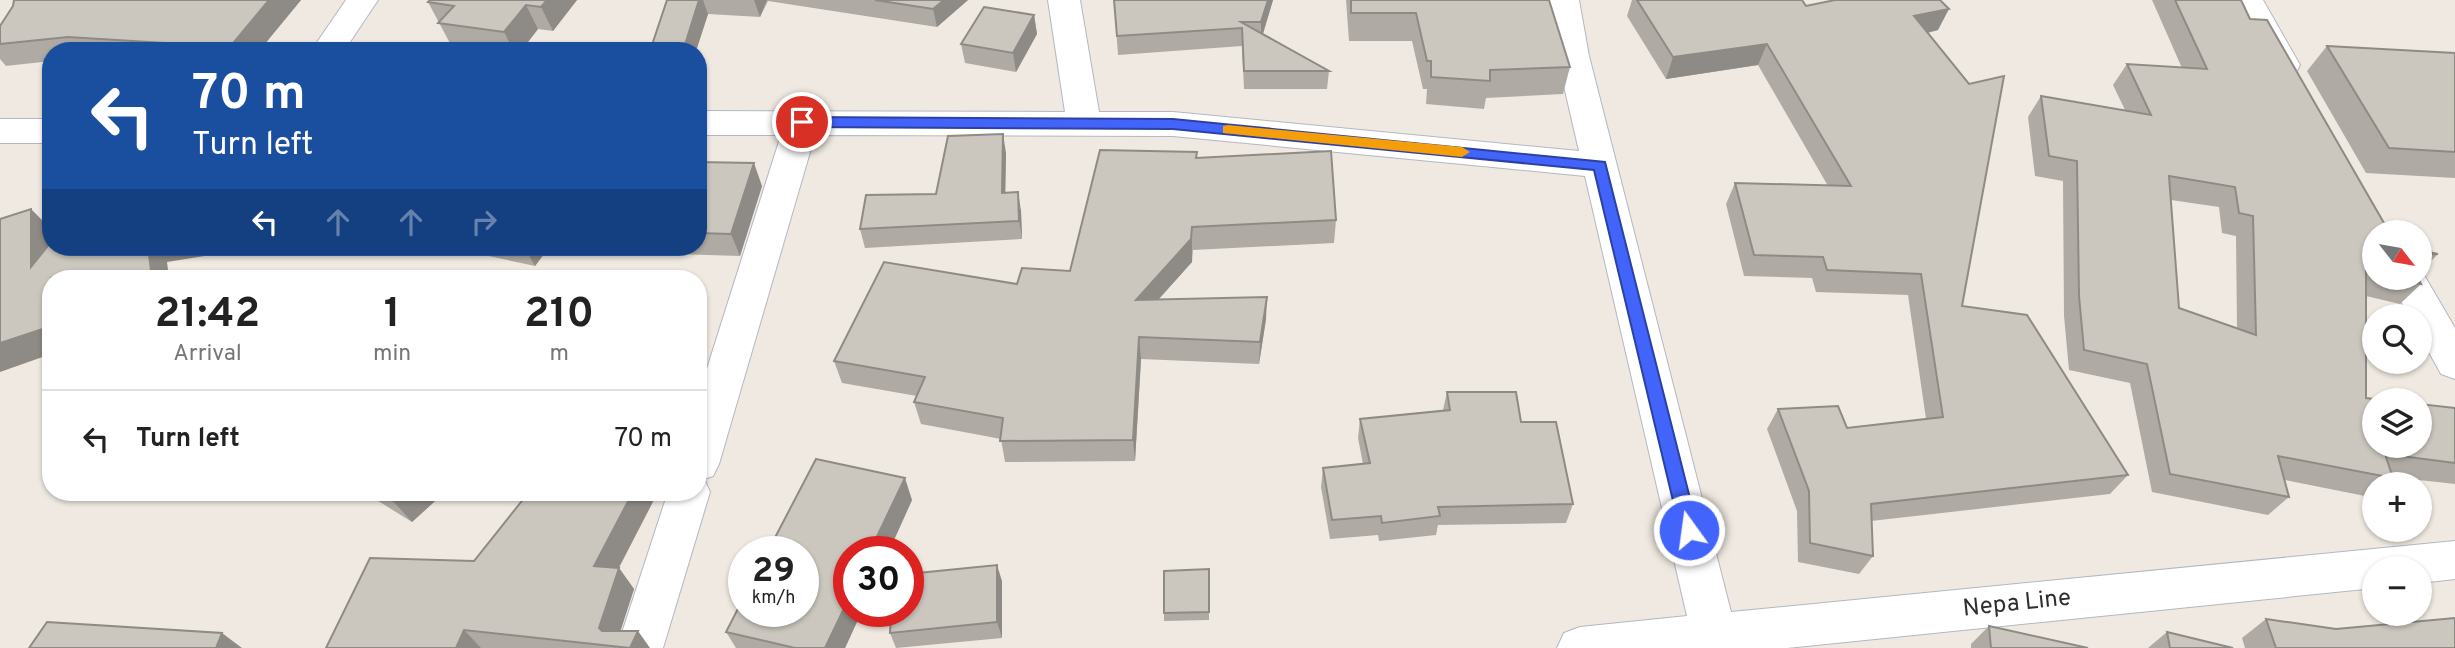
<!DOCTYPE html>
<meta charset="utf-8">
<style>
body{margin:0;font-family:Overpass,sans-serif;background:#f6f6f6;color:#222;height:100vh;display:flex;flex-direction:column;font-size:26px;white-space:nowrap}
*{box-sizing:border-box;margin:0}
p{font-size:23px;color:#767676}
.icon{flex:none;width:38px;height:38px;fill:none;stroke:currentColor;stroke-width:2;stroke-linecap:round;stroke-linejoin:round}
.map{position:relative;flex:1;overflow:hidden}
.sheet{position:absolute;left:42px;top:270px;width:665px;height:231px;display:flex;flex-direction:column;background:#fff;border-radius:28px;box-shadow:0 2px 5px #0004}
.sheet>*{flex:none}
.hud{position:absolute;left:42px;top:42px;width:665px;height:214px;border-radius:28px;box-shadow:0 2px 5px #0004;background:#1a4fa0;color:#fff;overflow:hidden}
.needle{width:46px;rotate:121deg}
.controls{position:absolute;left:2362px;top:220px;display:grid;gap:14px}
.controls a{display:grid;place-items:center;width:70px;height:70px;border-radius:50%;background:#fff;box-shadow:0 2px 5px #0004;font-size:35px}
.speed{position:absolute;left:728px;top:536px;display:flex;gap:14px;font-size:35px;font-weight:700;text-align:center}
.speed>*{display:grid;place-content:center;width:91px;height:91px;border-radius:50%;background:#fff;box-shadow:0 2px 5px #0004;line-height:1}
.speed small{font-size:18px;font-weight:400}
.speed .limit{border:10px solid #d22;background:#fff;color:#111}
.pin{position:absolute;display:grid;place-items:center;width:60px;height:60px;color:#fff;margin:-30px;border:4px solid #fff;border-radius:50%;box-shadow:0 2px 7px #0007}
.me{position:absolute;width:77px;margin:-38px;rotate:346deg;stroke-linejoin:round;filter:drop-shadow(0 0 5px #0008)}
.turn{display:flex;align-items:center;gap:24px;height:147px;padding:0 35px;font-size:32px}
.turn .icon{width:91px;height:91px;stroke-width:2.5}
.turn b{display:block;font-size:49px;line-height:60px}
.lanes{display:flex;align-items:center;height:66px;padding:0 35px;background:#0003;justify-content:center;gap:35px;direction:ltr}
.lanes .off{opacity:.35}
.eta{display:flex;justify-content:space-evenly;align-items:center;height:119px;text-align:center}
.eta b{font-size:42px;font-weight:700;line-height:49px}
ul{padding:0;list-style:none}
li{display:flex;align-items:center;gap:21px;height:98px;padding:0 35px;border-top:2px solid #e0e0e0}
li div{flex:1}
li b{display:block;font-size:26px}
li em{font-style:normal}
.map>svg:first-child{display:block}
</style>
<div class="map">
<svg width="2455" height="648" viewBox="0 0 2455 648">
<rect width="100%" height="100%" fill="#efe9e1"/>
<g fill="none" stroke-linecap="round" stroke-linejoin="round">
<defs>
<g id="street">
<polygon points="346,0 378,0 344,51 311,51"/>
<polygon points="1048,0 1080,0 1099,112 1173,112 1579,151 1557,56 1547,0 1579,0 1589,56 1731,612 2455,541 2455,579 2420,583 2420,569 2375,569 2375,588 1787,648 1557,648 1564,633 1580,627 1687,616 1585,176 1173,136 815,135 719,464 713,476 704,479 710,492 663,648 617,648 668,492 698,492 698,397 781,135 698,135 698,111 1065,112"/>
<polygon points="2231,0 2263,0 2300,65 2296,73 2284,76 2272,73"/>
<rect x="0" y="119" width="51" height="24"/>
<polygon points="2420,268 2455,328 2455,379 2441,374 2420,336 2420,317 2410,317 2388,278 2420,278"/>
</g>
</defs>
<use href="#street" stroke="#b4b7c1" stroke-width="2"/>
<use href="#street" fill="#fff" fill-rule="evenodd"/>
</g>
<g fill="#afaba4" fill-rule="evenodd">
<polygon points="14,0 301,0 259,51 51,51 51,61 6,66 0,59 0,26 13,6"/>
<polygon points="430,0 577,0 553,31 538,29 521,51 478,51 452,47 428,2"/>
<polygon points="667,0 968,0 937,27 768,1 760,17 708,14 696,51 650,51"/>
<polygon points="1114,0 1273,0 1263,34 1329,71 1327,89 1244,89 1242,46 1118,55"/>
<polygon points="1346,0 1549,0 1570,67 1563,94 1486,98 1484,109 1426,104 1427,89 1423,89 1412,41 1349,41"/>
<polygon points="1632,0 1802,0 1806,6 1938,30 1928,33 1962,306 2128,475 2110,494 1871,521 1873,556 1859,574 1798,562 1797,511 1767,429 1778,409 1847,428 1926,419 1908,295 1816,292 1812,278 1744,276 1726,204 1735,183 1828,186 1758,65 1666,79 1627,16"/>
<path d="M2152 0H2241L2250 19 2375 233V278H2418L2421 284 2400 304 2366 296V398L2455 408V484L2392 477 2393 478 2384 485H2375V493L2370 497 2285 480 2289 497 2268 515 2152 492 2130 383 2069 370 2064 316 2063 181 2035 176 2028 117 2041 96 2125 110 2113 85 2127 64 2182 68ZM2171 200 2219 207 2222 233 2236 236 2237 328 2179 308Z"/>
<polygon points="1034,15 1037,34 1016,72 965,63 961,44"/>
<polygon points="2327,46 2455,53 2455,178 2366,173 2307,71"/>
<polygon points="1197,152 1197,158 1336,220 1334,243 1193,250 1192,262 1159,299 1266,319 1259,364 1141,359 1135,461 1005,462 1001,439 921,424 914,402 917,396 842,383 834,361 1017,284 1070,271"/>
<polygon points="1006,153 1005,192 1021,211 1022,239 865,248 860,229 936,194"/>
<polygon points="698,162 762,186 740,256 547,250 535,266 456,249 455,247 698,247"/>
<polygon points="2420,250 2438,254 2420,272"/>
<polygon points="1447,392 1521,422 1573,504 1566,523 1438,525 1436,535 1379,541 1378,535 1330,539 1321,487 1323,468 1363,464 1358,438 1360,419 1443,410"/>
<polygon points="368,492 445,492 412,522 375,499"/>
<polygon points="529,492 658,492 619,568 634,589 620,631 650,648 326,648 474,561"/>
<polygon points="912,500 889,551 849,551 862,611 845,648 736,648 726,632"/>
<polygon points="1209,569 1209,620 1164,621 1164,613"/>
<polygon points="1002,581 1002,638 896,648 890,633"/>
<polygon points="2266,619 2336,629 2455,648 2245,648 2242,638"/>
<polygon points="1989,626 2088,648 1971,648 1971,644"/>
<polygon points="2167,632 2233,648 2148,648"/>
</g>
<g fill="#8e8b86">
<polygon points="269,0 301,0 259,51 233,51 230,47"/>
<polygon points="547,0 577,0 553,31 541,7"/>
<polygon points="699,0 703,0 708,14 696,51 683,51"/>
<polygon points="754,0 767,0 760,17"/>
<polygon points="944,0 968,0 937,27 933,9"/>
<polygon points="1268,0 1273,0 1261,40 1261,22"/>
<polygon points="526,5 538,29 521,51 514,51 504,32"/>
<polygon points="1949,9 1938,30 1904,38 1914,16"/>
<polygon points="1034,15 1037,34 1016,72 1013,53"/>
<polygon points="1767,44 1758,65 1666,79 1673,57"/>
<polygon points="1003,134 1006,153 1005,211 1002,193"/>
<polygon points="754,163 762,186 740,256 731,234"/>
<polygon points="1018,192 1021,211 1022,239 1019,221"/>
<polygon points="31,209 51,229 51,247 31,267"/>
<polygon points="1192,227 1192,262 1138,322 1136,300"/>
<polygon points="148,247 261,247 167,262 169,278 152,278"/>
<polygon points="524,247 545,247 547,250 535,266"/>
<polygon points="1267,297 1266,319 1259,364 1260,342"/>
<polygon points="46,328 51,331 51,354 0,372 0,343"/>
<polygon points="1139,337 1141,359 1135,461 1133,440"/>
<polygon points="905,478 912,500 889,551 870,551"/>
<polygon points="403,492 445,492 412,522 393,501"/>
<polygon points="633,492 658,492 609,586 594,566"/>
<polygon points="997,565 1002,581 1002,638 997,622"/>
<polygon points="619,568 634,589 615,648 599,628"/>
<polygon points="849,598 849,611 862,611 845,648 825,648"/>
<polygon points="464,630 481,648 456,648"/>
<polygon points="638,631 650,648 630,648"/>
<polygon points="222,633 242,648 216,648"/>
</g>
<g fill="#cbc7bf" stroke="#8e8b86" stroke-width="2" fill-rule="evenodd">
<polygon points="14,0 269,0 230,47 68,37 0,44 0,26 13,6"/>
<polygon points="430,0 547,0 541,7 526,5 504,32 438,23 454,6 428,2"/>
<polygon points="667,0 699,0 683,51 650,51"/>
<polygon points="875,0 944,0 933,9"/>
<polygon points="1114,0 1268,0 1261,22 1241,22 1329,71 1244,71 1242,28 1117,36"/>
<polygon points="1351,0 1549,0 1570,67 1490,70 1490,81 1431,77 1431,61 1427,61 1416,13 1351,13"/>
<polygon points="1637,0 1802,0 1806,6 1835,0 1940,0 1949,9 1914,16 1969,84 2004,76 1962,306 2027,315 2128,475 1871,504 1873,556 1810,543 1809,491 1778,409 1838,406 1847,428 1943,417 1921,274 1827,270 1823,257 1754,255 1735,183 1851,186 1767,44 1673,57"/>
<path d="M2175 0H2241L2250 19 2267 20 2384 223 2397 226 2399 233H2375V273L2366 271V398L2392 401H2375V446H2420V404L2455 408V463L2385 454 2393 478 2278 456 2289 497 2170 474 2147 364 2084 350 2079 296 2077 161 2049 156 2041 96 2151 115 2127 64 2207 69ZM2169 176 2235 187 2239 213 2253 216 2256 335 2179 308Z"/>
<polygon points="984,7 1034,15 1013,53 961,44"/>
<polygon points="2327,46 2455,53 2455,152 2389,148"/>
<polygon points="1003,134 1002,193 1018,192 1019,221 860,229 866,195 936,194 948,136"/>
<polygon points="1100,150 1197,152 1196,158 1331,151 1336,220 1192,227 1191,239 1136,300 1267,297 1260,342 1139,337 1133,440 1000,441 1003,418 914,402 925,377 834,361 884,262 1017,284 1022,268 1070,271"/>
<polygon points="698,162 754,163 731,234 698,233"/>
<polygon points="31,209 31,267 51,242 51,247 148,247 152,278 51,278 51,331 46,333 46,328 0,343 0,219"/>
<polygon points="2420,250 2438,254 2420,255"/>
<polygon points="2397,278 2418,278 2421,284"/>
<polygon points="1447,392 1516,392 1521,422 1556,422 1573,504 1438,507 1440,516 1382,523 1381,516 1332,520 1323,468 1370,463 1360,419 1450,410"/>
<polygon points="816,459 905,478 870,551 849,551 849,598 825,648 795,648 726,632 744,597 744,611 803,611 803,551 768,551"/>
<polygon points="378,492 403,492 393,501"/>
<polygon points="529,492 633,492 594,566 619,568 599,628 602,631 638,631 630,648 464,630 456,648 326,648 370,558 474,561"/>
<polygon points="997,565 997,622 890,633 891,611 908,611 908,574"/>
<polygon points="1209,569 1209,612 1164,613 1164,571"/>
<polygon points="2455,618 2455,648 2276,648 2266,619 2336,629"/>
<polygon points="47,622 222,633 216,648 29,648"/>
<polygon points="1989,626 2088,648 1991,648"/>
<polygon points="2167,632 2233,648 2170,648"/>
</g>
<polygon fill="#4264fb" stroke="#2b41a3" stroke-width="2" points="802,117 1173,119 1605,162 1698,530 1695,536 1689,538 1682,536 1680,530 1594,170 1173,129 802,127 795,122"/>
<polygon fill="#f59e0b" points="1228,125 1462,147 1470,152 1462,157 1223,133 1223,126"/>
<g text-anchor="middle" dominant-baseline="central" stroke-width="7" stroke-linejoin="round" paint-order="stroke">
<g font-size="24" fill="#2e2e2e" stroke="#fff">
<text transform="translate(2017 604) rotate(-6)">Nepa Line</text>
</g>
</g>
</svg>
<div class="controls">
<a><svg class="needle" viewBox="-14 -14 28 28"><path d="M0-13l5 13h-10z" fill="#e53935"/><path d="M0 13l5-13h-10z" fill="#767676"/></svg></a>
<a><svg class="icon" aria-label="search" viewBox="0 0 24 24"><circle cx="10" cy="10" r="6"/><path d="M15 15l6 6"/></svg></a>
<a><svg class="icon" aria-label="layers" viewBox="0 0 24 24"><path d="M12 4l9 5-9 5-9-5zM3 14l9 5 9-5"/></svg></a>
<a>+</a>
<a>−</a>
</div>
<div class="speed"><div>29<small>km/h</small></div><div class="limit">30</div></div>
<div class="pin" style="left:802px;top:122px;background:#d93025"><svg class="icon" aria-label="arrive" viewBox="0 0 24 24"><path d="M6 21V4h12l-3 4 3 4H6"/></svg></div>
<svg class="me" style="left:1689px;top:530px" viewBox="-20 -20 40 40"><circle r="17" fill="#4264fb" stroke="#fff" stroke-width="3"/><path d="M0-11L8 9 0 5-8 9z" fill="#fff"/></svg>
<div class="hud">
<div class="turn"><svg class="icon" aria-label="left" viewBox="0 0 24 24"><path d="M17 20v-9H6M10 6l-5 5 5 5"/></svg><div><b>70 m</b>Turn left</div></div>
<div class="lanes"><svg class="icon" aria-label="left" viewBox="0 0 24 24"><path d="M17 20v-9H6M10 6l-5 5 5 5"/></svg><svg class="icon off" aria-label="ahead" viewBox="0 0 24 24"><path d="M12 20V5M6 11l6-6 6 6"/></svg><svg class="icon off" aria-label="ahead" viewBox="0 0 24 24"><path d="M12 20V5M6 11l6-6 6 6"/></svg><svg class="icon off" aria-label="right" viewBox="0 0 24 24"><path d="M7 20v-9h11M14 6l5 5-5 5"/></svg></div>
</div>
<section class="sheet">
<div class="eta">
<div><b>21:42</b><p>Arrival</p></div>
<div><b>1</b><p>min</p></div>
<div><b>210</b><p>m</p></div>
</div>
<ul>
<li><svg class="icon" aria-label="left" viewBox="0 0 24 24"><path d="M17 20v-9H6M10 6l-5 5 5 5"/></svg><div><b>Turn left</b></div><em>70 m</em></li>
</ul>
</section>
</div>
